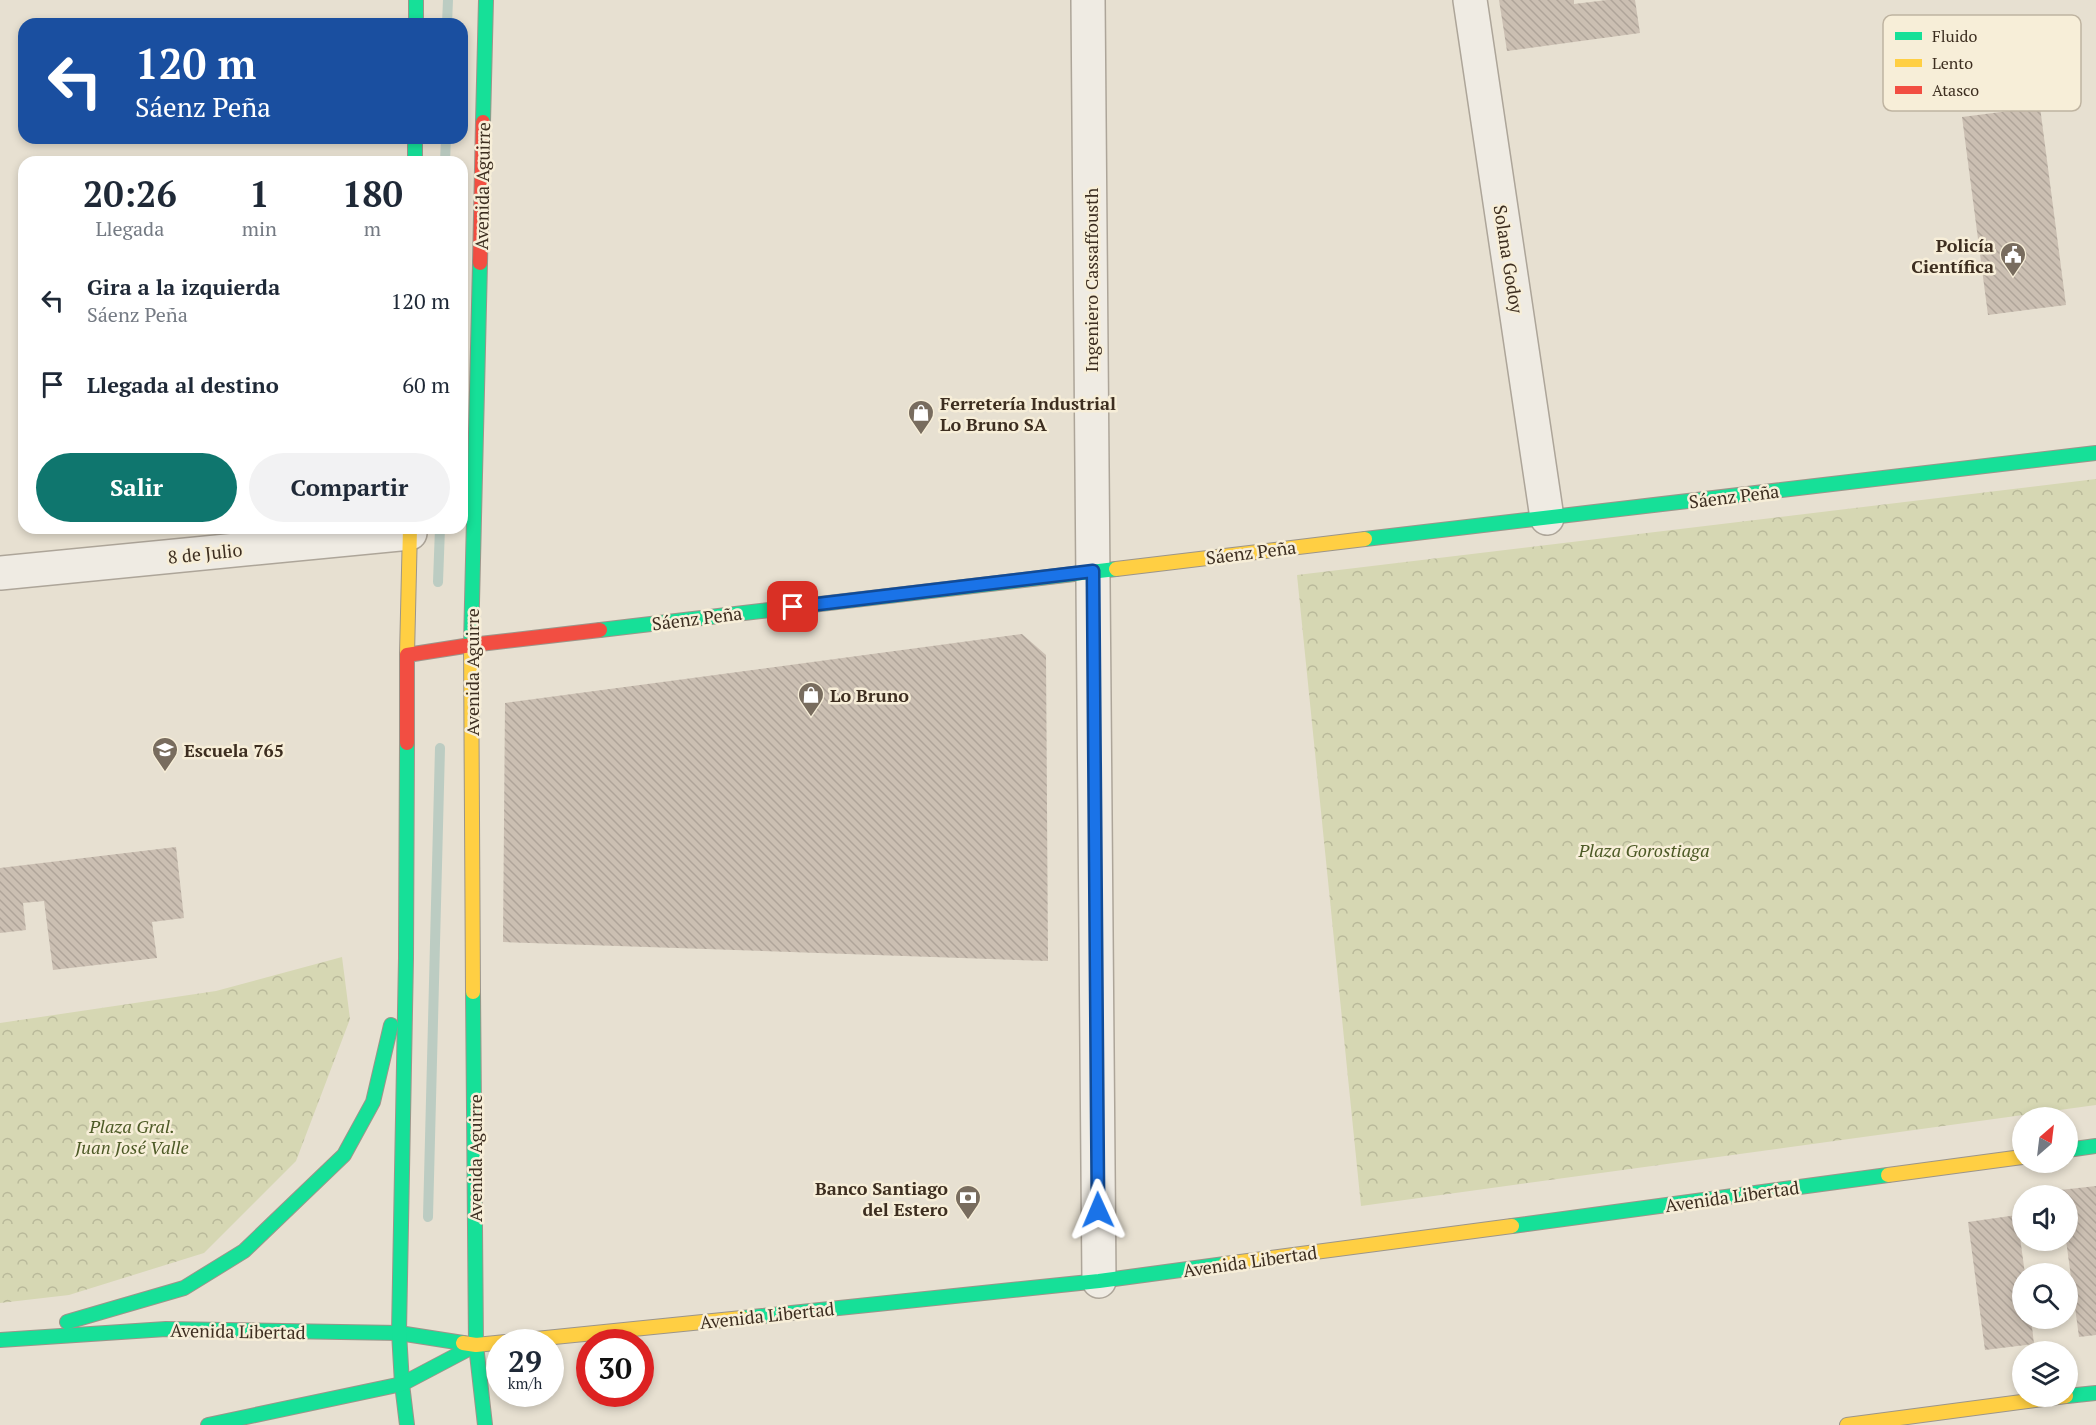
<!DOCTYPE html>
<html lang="es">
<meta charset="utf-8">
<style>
body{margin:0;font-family:"PT Serif",serif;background:#f2f2f3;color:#1f2937;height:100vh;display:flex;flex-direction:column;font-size:22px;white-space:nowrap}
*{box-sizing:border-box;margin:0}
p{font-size:20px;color:#747a83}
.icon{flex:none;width:33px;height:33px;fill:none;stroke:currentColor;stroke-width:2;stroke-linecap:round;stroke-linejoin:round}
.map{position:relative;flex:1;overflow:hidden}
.drawer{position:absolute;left:18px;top:156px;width:450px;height:378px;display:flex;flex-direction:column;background:#fff;border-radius:18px;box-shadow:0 3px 9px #0003}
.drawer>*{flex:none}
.top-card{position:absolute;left:18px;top:18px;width:450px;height:126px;border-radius:18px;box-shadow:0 3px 9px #0003;background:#1a4fa0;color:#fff;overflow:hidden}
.needle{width:39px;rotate:28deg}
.controls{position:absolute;left:2012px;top:1107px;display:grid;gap:12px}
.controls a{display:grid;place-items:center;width:66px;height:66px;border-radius:50%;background:#fff;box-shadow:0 3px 9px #0003;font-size:30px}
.speed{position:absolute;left:486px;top:1329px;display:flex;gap:12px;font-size:30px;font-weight:700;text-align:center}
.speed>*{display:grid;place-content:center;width:78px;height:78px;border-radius:50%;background:#fff;box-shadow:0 3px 9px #0003;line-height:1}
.speed small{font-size:15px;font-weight:400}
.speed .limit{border:9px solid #d22;background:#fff;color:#111}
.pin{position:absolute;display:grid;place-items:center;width:51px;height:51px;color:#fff;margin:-26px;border-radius:12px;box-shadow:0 3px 9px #0006}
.me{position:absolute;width:66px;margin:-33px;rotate:359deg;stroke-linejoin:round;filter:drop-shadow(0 0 4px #0008)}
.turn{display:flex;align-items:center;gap:21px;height:126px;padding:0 18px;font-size:27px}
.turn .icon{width:78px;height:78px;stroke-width:2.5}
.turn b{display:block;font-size:42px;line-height:51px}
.eta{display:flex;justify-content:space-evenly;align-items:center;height:102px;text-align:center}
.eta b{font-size:36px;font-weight:600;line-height:42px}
.cta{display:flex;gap:12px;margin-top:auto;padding:12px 18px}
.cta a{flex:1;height:69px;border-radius:36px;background:#0f766e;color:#fff;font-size:24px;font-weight:600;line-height:69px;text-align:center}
.cta a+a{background:#f2f2f3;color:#1f2937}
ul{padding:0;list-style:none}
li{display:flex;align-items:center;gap:18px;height:84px;padding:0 18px}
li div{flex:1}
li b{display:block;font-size:22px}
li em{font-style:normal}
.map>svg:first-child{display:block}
</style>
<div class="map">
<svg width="2096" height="1425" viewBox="0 0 2096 1425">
<defs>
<pattern id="park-crowns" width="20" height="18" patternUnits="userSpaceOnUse" patternTransform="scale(1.5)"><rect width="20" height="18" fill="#d6d7b3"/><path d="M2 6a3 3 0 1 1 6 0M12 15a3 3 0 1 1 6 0" fill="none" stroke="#b9b99a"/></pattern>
<pattern id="building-back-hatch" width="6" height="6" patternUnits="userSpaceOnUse" patternTransform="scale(1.5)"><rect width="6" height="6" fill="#cbbfb2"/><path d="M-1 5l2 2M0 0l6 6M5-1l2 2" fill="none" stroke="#afa499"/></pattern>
</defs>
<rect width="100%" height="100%" fill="#e7e0d1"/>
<g fill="url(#park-crowns)">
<polygon points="2096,479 2096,1105 1361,1206 1297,575"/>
<polygon points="342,957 350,1019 296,1161 204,1253 69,1295 0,1303 0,1023 216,991"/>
</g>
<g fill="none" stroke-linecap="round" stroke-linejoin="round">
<g stroke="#bcccc2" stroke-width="10">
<polyline points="447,24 448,0"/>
<polyline points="445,162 446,138"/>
<polyline points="438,582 440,528"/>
<polyline points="428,1217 440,748"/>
</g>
</g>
<g fill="url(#building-back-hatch)">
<polygon points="1499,0 1574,0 1574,4 1607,0 1635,0 1640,33 1507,51"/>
<polygon points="2040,107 2066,305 1988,315 1962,117"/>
<polygon points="1022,634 1046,655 1048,961 503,942 505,703"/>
<polygon points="176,847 184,918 152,922 157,958 53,970 44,901 23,903 26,930 0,933 0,868"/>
<polygon points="2096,1186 2096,1335 2079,1337 2066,1240 2067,1196 2061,1196 2060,1190"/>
<polygon points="2017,1215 2025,1274 2022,1274 2022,1318 2031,1318 2034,1344 1985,1350 1968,1222"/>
</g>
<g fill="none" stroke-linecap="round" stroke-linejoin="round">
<defs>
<g id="street">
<polyline points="1088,0 1099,1281"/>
<polyline points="1470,0 1547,518"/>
<polyline points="0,573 410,533"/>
</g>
<g id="fast">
<polyline points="416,0 416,24"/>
<polyline points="483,122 486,0"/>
<polyline points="415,138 415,162"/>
<polyline points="1365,539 2096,453"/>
<polyline points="600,630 1116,569"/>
<polyline points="471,645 480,263"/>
<polyline points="473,992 476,1345"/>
<polyline points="2067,1150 2096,1146"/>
<polyline points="1512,1226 1888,1175"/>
<polyline points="742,1318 1099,1281 1225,1264"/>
<polyline points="67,1322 184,1288 244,1251 344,1155 373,1102 391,1025"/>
<polyline points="0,1340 166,1329 399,1333 463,1343"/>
<polyline points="476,1345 485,1425"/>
<polyline points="402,1384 407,1425"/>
<polyline points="402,1384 399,1332 406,958 407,743"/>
<polyline points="2067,1396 2096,1393"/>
<polyline points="208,1425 402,1384 476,1345"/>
</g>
<g id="slow">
<polyline points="1116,569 1365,539"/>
<polyline points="471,645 473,992"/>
<polyline points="407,655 410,528"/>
<polyline points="1888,1175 2022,1157"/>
<polyline points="1225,1264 1512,1226"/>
<polyline points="463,1343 476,1345 742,1318"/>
<polyline points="1847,1425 2066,1396"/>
</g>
<g id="jam">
<polyline points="480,263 483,122"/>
<polyline points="407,743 407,655 471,645 600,630"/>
</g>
</defs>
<use href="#street" stroke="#ada599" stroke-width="36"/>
<use href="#fast" stroke="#9c958a" stroke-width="16"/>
<use href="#slow" stroke="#9c958a" stroke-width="16"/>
<use href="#jam" stroke="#9c958a" stroke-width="16"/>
<use href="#street" stroke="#efebe3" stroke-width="33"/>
<use href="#fast" stroke="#16e098" stroke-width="14"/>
<use href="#slow" stroke="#ffcf43" stroke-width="14"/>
<use href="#jam" stroke="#f24e42" stroke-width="14"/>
</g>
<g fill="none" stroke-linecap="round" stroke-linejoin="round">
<defs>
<polyline id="route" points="793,607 1093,571 1098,1210"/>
</defs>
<use href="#route" stroke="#114b97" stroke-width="15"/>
<use href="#route" stroke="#1a73e8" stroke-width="10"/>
</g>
<defs>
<symbol id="civic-pin" viewBox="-11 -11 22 30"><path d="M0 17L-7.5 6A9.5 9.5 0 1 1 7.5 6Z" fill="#786c5e" stroke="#f7eed8"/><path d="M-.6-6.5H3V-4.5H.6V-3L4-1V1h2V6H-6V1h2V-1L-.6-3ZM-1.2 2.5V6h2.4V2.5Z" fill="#fff"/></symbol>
<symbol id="shop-pin" viewBox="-11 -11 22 30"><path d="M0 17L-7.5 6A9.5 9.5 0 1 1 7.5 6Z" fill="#786c5e" stroke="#f7eed8"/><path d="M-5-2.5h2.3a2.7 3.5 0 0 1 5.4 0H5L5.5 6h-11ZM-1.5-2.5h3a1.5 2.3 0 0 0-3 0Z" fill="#fff"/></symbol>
<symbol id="school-pin" viewBox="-11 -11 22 30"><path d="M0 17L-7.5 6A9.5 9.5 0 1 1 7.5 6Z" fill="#786c5e" stroke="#f7eed8"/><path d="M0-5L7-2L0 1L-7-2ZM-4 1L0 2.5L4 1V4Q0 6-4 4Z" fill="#fff"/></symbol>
<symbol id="bank-pin" viewBox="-11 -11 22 30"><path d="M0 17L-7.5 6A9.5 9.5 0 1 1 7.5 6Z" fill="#786c5e" stroke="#f7eed8"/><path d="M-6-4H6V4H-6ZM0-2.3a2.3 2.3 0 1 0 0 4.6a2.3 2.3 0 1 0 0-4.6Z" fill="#fff"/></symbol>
</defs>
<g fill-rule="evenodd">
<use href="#civic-pin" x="1998" y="240" width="30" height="40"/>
<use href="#shop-pin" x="906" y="398" width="30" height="40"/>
<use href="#shop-pin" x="796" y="680" width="30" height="40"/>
<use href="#school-pin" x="150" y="735" width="30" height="40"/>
<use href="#bank-pin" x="953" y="1183" width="30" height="40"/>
</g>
<g text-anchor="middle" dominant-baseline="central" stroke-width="5" stroke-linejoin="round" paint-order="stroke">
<g font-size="18" fill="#3d2e20" stroke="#f7eed8">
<text transform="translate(482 186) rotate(-89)">Avenida Aguirre</text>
<text transform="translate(1509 259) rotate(81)">Solana Godoy</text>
<text transform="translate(1091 280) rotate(-90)">Ingeniero Cassaffousth</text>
<text transform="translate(1734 496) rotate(-7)">Sáenz Peña</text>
<text transform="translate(1251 552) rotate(-7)">Sáenz Peña</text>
<text transform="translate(205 553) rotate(-6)">8 de Julio</text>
<text transform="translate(697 618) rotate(-7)">Sáenz Peña</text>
<text transform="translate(472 672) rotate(-90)">Avenida Aguirre</text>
<text transform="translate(475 1158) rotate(-90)">Avenida Aguirre</text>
<text transform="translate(1732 1196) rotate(-8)">Avenida Libertad</text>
<text transform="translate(1250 1261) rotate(-8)">Avenida Libertad</text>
<text transform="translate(767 1315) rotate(-6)">Avenida Libertad</text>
<text transform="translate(238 1331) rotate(1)">Avenida Libertad</text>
</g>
<g font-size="18" font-weight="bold" fill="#3d2e20" stroke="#f7eed8" text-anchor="start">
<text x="1994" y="245" text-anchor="end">Policía<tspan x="1994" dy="21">Científica</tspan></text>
<text x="940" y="403">Ferretería Industrial<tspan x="940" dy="21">Lo Bruno SA</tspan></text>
<text x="830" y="695">Lo Bruno</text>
<text x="184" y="750">Escuela 765</text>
<text x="948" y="1188" text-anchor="end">Banco Santiago<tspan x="948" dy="21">del Estero</tspan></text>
</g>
<g font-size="18" font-style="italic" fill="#4d5a26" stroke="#f7eed8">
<text x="1644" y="850">Plaza Gorostiaga</text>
<text x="132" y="1126">Plaza Gral.<tspan x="132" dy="21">Juan José Valle</tspan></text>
</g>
</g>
<rect x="1883" y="15" width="198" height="96" rx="9" fill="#f7eed8" stroke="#bfb4a1" stroke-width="1.5"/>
<rect x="1895" y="32" width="27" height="8" fill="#16e098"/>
<rect x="1895" y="59" width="27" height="8" fill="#ffcf43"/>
<rect x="1895" y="86" width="27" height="8" fill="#f24e42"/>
<g font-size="16" fill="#3d2e20">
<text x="1932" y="42">Fluido</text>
<text x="1932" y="69">Lento</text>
<text x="1932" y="96">Atasco</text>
</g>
</svg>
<div class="controls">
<a><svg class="needle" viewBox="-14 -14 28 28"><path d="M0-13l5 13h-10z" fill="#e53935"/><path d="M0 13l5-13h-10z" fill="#747a83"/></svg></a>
<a><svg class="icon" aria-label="sound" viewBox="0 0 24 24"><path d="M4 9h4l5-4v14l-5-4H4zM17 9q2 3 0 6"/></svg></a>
<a><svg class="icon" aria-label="search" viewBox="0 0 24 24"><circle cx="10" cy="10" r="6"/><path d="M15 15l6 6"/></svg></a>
<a><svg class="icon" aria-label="layers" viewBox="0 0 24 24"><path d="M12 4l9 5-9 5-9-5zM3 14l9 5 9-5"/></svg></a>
</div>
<div class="speed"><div>29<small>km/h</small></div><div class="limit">30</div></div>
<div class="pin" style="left:793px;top:607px;background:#d93025"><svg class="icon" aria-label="arrive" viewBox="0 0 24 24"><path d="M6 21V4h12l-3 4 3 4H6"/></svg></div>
<svg class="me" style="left:1098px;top:1210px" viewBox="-20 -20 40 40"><path d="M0-17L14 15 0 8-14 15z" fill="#1a73e8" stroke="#fff" stroke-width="4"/></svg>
<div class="top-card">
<div class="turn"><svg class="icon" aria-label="left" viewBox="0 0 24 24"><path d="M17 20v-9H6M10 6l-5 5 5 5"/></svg><div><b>120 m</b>Sáenz Peña</div></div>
</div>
<section class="drawer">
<div class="eta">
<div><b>20:26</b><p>Llegada</p></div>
<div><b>1</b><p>min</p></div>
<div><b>180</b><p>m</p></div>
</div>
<ul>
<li><svg class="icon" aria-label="left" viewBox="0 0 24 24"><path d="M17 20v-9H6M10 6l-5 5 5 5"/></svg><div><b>Gira a la izquierda</b><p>Sáenz Peña</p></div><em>120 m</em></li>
<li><svg class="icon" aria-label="arrive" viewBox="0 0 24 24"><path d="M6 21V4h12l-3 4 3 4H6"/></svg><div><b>Llegada al destino</b></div><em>60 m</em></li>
</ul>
<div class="cta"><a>Salir</a><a>Compartir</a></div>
</section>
</div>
